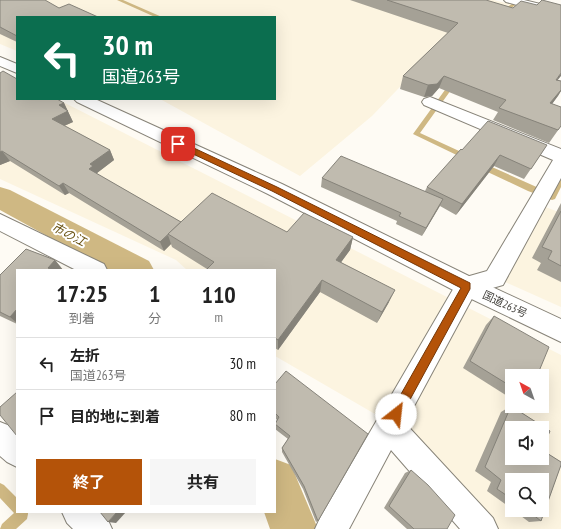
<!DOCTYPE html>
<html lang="ja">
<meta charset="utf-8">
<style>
body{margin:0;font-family:"PT Sans Narrow","Noto Sans JP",sans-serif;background:#f6f6f6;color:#222;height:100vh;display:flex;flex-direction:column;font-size:15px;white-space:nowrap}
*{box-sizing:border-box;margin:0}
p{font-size:13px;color:#767676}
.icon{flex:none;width:22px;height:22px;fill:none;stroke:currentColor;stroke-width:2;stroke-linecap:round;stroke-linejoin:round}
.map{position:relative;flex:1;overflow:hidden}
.sheet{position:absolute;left:16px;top:269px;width:260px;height:244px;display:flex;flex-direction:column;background:#fff;border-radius:0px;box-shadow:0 4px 16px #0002}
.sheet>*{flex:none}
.banner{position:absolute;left:16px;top:16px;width:260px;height:84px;border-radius:0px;box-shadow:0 4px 16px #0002;background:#0b6e4f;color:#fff;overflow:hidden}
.needle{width:26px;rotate:320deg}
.controls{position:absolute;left:505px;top:369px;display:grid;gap:8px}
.controls a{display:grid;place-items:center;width:44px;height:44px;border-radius:0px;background:#fff;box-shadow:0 4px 16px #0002;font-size:20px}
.pin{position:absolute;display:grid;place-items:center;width:34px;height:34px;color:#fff;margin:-17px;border-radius:8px;box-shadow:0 2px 6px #0006}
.me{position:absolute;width:44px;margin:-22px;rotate:29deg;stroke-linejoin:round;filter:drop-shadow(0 0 3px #0008)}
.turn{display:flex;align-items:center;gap:14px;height:84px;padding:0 20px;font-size:18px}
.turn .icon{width:52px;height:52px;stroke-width:2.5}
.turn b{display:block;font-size:28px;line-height:34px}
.eta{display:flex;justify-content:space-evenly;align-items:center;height:68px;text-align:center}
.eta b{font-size:24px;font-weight:700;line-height:28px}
.button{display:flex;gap:8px;margin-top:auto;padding:8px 20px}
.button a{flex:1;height:46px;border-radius:0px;background:#b45309;color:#fff;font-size:16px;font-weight:700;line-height:46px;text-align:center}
.button a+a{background:#f6f6f6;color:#222}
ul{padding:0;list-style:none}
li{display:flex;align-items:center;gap:12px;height:52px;padding:0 20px;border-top:1px solid #e0e0e0}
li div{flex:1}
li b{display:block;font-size:15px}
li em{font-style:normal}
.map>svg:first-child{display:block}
</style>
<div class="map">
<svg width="561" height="529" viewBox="0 0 561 529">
<rect width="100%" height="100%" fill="#fefbf4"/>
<g fill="#fcf4e0" fill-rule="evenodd">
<polygon points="0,0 493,0 514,5 443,71 420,66 372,116 300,176 160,99 275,99 275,17 17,17 17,51 0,44"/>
<path d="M0 73 17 99 59 100 561 355V529H489L406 432 275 356V270H187L176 260 0 179ZM512 376H542V406H512ZM512 428H542V458H512ZM512 480H542V510H512Z"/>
<polygon points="543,206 561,213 561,307 503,281"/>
</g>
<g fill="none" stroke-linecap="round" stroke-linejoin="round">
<g fill="#cfb883" fill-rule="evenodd">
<polygon points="117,0 123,0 162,17 155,17"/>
<polygon points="507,0 512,0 517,4 502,15 498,15 498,13 512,4"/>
<polygon points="450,81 454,81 456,83 420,133 470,156 470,160 467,160 413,134 450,83"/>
<polygon points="477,163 483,163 550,193 558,178 561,177 561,187 555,199 552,200 528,191 477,167"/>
<polygon points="0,483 4,485 17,498 17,512 28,512 28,514 27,519 16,529 0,529 2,524 14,513 0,498"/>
</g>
<g fill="#cfb883" fill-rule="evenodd">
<polygon points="0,187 10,190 149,261 154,270 109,270 0,210"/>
<polygon points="275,459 291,465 318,529 270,529 264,512 275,512"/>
</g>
<defs>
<g id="minor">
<polygon points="504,0 524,0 561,9 561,17 506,2"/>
<polygon points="430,97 561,149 561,178 503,285 475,293 405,423 493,518 498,529 460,529 391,450 349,529 315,529 320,518 459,279 487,271 553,160 424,105 422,102 424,99"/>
<polygon points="0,214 104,264 107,270 76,270 0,231"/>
<polygon points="0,422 10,426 17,432 17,467 7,462 0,456"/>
<polygon points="62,512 101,512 107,518 112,529 73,529 67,523"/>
</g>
<g id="highway">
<polygon points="0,57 17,64 17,73 0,66"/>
<polygon points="74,99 95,99 282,184 475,279 561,319 561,342 459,293 268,194 77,102"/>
</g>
</defs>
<use href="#minor" stroke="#888479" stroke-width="2"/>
<use href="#highway" stroke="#888479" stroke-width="2"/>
<use href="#minor" fill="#fff" fill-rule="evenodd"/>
<use href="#highway" fill="#fff" fill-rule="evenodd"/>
</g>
<g fill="#a5a196" fill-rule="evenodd">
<polygon points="0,0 59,8 17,17 17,42 0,34"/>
<polygon points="350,0 486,0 558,80 561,81 561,91 552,104 561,126 549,143 493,120 498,112 439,88 432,96 424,97 400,89 403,76 448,33"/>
<polygon points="0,73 64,103 73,122 64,126 110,150 114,160 97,173 97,174 181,222 287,232 353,237 350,250 341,262 389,302 377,323 320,292 278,350 275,348 275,270 207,269 172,247 171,244 164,251 69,193 65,195 10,161 0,165"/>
<polygon points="547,145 524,179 494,166 456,215 440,206 422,236 396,224 397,221 321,187 322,178 425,191 427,187 462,150"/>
<polygon points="561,203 561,282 537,270 541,263 532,258"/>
<polygon points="26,249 55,260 63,270 17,270 17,324 0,316 0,275"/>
<polygon points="494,316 512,376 512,399 463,368 486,325"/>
<polygon points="275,384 318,521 316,522 303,489 282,452 282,448 288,439 275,429 275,423 277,420 275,418"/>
<path d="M511 406 550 431 542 450 561 462V465L541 521 529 522 513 510H542V480H512V509L487 491 491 482 475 471 501 412ZM512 428H542V458H512Z"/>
<polygon points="411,470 447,529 407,529 384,508 405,473"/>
</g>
<g fill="#86837a">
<polygon points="561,73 561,76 548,92 556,80"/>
<polygon points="444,76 439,88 432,96 424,97 428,85"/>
<polygon points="561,90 561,91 558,96 543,116 550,103"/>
<polygon points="64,103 73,122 57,129 52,119 59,105"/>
<polygon points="110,150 114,160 97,173 98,176 89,169 90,164"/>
<polygon points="2,151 10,161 0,165 0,152"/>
<polygon points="500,155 494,166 456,215 462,204"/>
<polygon points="63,183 69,193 65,195 59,186"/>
<polygon points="443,199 439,207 422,236 426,228"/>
<polygon points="168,235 171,244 164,251 160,242"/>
<polygon points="353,237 350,250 334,272 336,260"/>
<polygon points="55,260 63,270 49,270 48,268"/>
<polygon points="322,280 320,292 278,350 278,340"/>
<polygon points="395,290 389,302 377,323 382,312"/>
<polygon points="17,309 17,323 10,317"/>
<polygon points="117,512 126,512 116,523 108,522"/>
</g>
<g fill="#c0bbaf" stroke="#86837a" fill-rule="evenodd">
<polygon points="0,0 45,0 59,8 69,4 98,17 17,17 17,36 0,27"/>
<polygon points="387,0 486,0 513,8 521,1 537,5 542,0 561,5 561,73 556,80 561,81 561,90 550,103 561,107 561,126 558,130 499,108 506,100 444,76 437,84 428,85 403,76 458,23"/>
<polygon points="3,71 17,79 17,99 57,99 64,103 59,105 68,111 52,119 110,150 90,164 93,166 89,169 181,222 160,242 63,183 59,186 2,151 0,152 0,73"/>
<polygon points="488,121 547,145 531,169 500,155 462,204 427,187 461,149 462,150"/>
<polygon points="341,156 443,199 426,228 399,216 401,213 322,178"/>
<polygon points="212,193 287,232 304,213 353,237 336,260 395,290 382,312 322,280 278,340 275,338 275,270 206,270 214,262 168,234"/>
<polygon points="561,211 561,266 548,259 552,251 542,247"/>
<polygon points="26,249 55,260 48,268 52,270 17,270 17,309 10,317 0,312 0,275"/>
<polygon points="494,316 549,347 537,376 512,376 512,387 470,361"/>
<polygon points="286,371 368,434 318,521 304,486 282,448 290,436 275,424 279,417 275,413 275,384"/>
<polygon points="17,392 17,436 0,415 0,407"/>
<path d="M511 406 550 431 542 450 561 462V465L541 521 527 510H542V480H512V499L497 489 501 480 485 467ZM512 428H542V458H512Z"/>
<polygon points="411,470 428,485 455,515 447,529 414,529 389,506"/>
<polygon points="100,512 117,512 108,522"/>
</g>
<polygon fill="#b45309" stroke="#753606" points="176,142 181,142 277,187 470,283 470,289 400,418 396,420 392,418 390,414 392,410 461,288 272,191 176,146"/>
<g text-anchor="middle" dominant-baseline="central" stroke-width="4" stroke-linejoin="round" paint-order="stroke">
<g font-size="11" fill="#3e3c37" stroke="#fff">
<text transform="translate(505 304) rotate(25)">国道263号</text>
</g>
<g font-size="12" font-style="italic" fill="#695212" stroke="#fff">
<text transform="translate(69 234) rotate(28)">市の江</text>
</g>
</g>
</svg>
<div class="controls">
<a><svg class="needle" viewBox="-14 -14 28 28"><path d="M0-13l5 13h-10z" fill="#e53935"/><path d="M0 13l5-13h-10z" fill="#767676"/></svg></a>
<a><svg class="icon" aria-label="sound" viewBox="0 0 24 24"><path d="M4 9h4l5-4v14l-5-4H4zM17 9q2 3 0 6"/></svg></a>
<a><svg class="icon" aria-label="search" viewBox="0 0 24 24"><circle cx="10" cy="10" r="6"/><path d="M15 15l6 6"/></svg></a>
</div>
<div class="pin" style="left:178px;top:144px;background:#d93025"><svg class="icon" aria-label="arrive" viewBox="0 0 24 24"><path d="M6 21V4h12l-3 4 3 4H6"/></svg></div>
<svg class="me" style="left:396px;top:414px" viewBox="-20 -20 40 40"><circle r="19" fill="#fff"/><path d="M0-13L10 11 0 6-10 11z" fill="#b45309"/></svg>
<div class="banner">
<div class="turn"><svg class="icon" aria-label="left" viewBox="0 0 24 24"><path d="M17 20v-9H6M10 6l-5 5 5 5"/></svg><div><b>30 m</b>国道263号</div></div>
</div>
<section class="sheet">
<div class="eta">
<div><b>17:25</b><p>到着</p></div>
<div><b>1</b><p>分</p></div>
<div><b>110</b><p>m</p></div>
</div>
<ul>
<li><svg class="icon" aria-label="left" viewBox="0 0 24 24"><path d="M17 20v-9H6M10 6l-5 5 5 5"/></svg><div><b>左折</b><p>国道263号</p></div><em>30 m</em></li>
<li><svg class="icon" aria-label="arrive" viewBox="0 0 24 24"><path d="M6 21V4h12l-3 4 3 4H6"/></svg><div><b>目的地に到着</b></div><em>80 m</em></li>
</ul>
<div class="button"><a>終了</a><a>共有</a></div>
</section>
</div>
